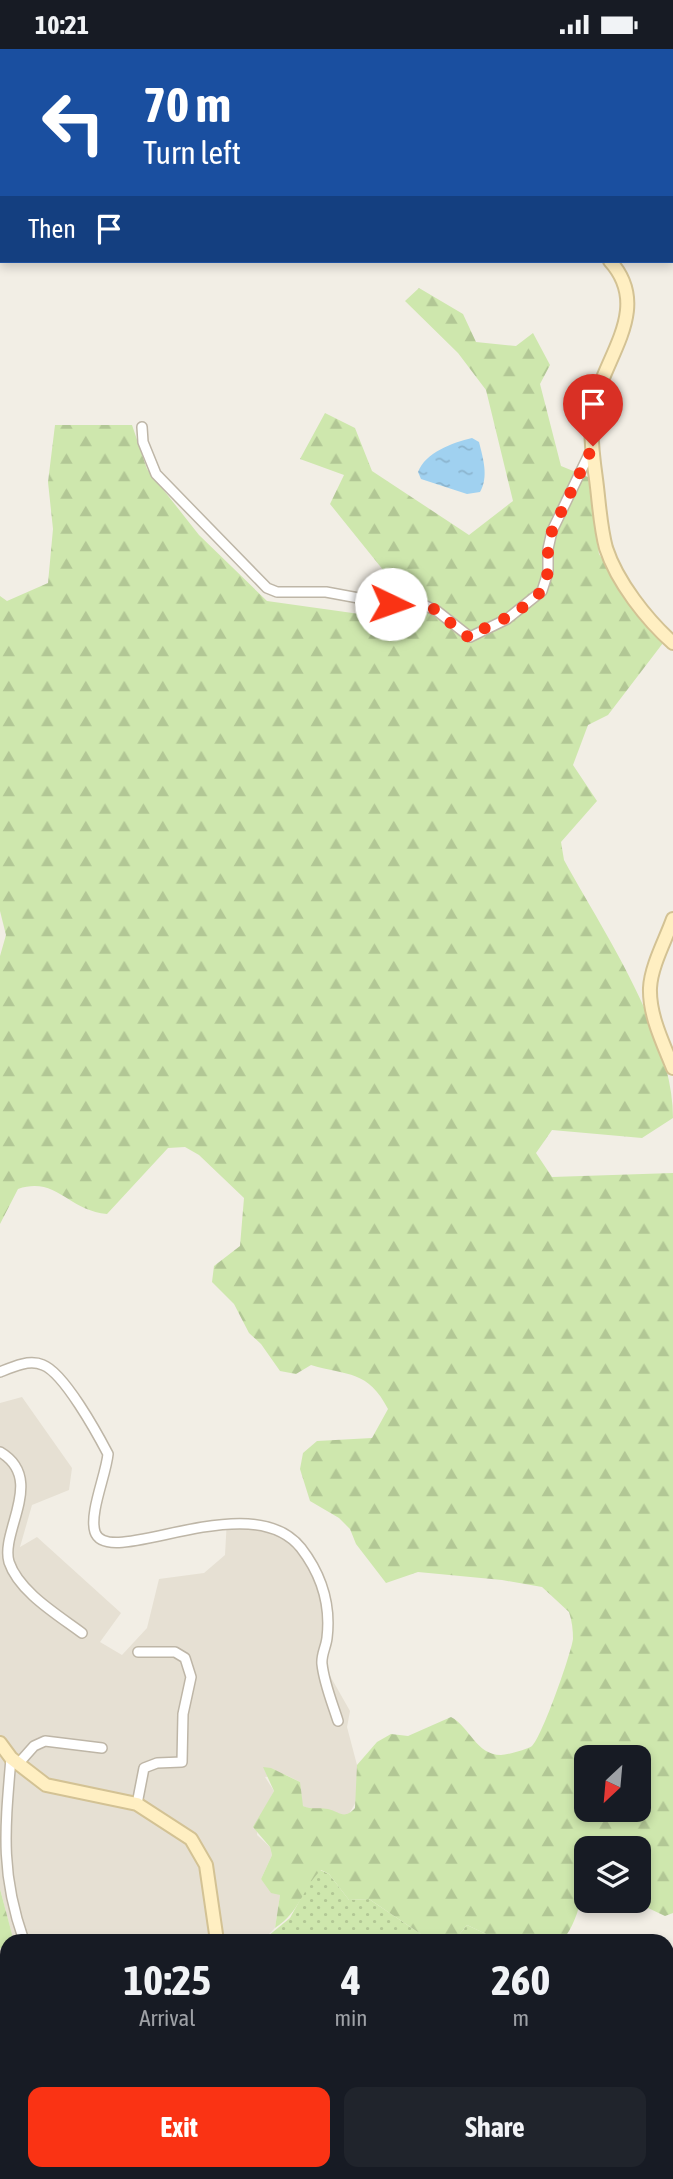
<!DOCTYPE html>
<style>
body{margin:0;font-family:"Asap Condensed",sans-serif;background:#20242c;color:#f1f3f6;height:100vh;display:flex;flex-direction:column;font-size:26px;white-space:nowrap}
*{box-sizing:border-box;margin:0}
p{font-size:23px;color:#9ea1a6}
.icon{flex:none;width:38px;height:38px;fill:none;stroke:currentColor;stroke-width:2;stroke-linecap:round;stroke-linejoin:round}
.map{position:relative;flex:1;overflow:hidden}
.drawer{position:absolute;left:0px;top:1885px;width:674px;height:247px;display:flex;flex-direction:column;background:#171b24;border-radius:21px 21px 0 0;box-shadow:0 4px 10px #0003}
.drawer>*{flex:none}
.banner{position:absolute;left:0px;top:0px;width:674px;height:214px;box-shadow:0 4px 10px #0003;background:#1a4fa0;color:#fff;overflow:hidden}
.needle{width:46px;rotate:206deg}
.buttons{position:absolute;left:574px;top:1696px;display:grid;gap:14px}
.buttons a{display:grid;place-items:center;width:77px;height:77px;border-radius:14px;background:#171b24;box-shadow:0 4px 10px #0003;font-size:35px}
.pin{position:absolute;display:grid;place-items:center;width:60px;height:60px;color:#fff;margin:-72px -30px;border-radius:50% 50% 50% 0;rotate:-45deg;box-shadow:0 0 7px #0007}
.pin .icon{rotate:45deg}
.me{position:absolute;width:77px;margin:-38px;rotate:93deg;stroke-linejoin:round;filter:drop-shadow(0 0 5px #0008)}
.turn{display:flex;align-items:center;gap:24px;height:147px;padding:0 28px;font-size:32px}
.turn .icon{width:91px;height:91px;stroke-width:2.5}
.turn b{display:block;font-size:49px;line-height:60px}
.then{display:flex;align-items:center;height:66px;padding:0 28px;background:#0003;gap:14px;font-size:26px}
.eta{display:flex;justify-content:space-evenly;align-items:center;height:119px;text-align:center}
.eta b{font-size:42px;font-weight:700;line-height:49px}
.primary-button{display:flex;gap:14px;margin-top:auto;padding:14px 28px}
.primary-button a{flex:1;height:80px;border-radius:14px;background:#fa3314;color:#fff;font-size:28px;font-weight:700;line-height:80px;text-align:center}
.primary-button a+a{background:#20242c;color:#f1f3f6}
.status{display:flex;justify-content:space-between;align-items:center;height:49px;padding:0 35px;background:#171b24;direction:ltr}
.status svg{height:19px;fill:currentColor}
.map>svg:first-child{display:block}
</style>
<div class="status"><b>10:21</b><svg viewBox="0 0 49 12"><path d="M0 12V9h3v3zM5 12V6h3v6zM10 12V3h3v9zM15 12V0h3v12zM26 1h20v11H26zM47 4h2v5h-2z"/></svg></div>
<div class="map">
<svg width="673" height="2130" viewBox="0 0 673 2130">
<defs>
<pattern id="grass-dots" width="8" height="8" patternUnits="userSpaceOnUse" patternTransform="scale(1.75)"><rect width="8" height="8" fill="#cee7ad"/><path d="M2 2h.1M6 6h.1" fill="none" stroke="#b2c795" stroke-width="1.8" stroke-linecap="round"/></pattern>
<pattern id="forest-firs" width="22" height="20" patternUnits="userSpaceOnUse" patternTransform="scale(1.75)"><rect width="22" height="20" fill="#cee7ad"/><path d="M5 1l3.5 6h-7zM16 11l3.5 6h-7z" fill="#b2c795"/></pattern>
<pattern id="water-ripples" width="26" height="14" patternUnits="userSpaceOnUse" patternTransform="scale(1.75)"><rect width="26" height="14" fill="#a0d1f0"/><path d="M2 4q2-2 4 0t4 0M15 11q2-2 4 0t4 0" fill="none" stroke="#8bb4ce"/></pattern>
</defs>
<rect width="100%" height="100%" fill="#f2eee5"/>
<g fill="#e6e0d3">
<polygon points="22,1348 72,1419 69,1441 32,1456 20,1498 37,1488 121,1564 100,1593 122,1606 147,1579 159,1530 204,1524 225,1506 227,1470 270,1477 318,1520 331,1580 327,1614 329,1625 350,1662 347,1678 357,1716 357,1751 349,1765 341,1767 327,1760 311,1761 303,1757 300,1750 300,1733 286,1726 265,1728 274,1742 258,1772 257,1786 270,1798 272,1806 261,1830 280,1846 275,1879 262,1892 10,1892 13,1889 0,1840 0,1354"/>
<polygon points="7,1894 7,1953 0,1948 0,1900"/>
<polygon points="34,2124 315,2125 301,2130 33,2130"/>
</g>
<g fill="url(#grass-dots)">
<polygon points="320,1821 329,1825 349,1851 369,1850 431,1892 262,1892 290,1869 311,1831"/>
<polygon points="467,1876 486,1885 563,1891 454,1892"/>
</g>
<g fill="url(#forest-firs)" fill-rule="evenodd">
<polygon points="235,0 364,0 381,2 248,2"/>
<path d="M419 239 463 265 476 293 516 297 533 284 550 316 540 335 561 417 588 428 599 505 636 563 663 594 608 666 588 676 573 716 597 752 561 793 564 811C604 884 673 985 673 1069L642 1089 552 1081 536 1104 552 1128 673 1124V1864L665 1867 646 1858 639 1850V1799H586C586 1830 582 1867 563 1891L486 1885 467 1876 454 1892H431L369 1850 349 1851 329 1825 321 1821C301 1841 301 1862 275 1879L280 1846 271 1844 261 1830 272 1806 270 1798 253 1778 274 1742 263 1718 271 1719 300 1733 303 1757C312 1761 319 1758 328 1760 340 1763 344 1771 355 1759L357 1716 377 1693 391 1685 408 1687 451 1668C470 1678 476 1706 501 1706 507 1706 528 1700 532 1697 542 1688 571 1605 573 1590 573 1581 572 1572 569 1563L542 1538 502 1531 418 1523 386 1534 356 1495 350 1480 339 1469 310 1452 300 1420 303 1404 317 1392 372 1389 388 1360C368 1321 348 1327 311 1316L296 1325 280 1322 261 1295 249 1284 234 1255 212 1233 214 1217 240 1197 244 1149 199 1106 185 1098 168 1099 107 1165C68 1162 57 1127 18 1140L0 1175V907L6 886 0 862V547L7 552 48 534 53 480 48 433 55 376H132L147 420 199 486 267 552 381 568 392 532 330 455 344 426 300 410 325 364 355 379 372 422 469 486 513 452 486 341 458 304 405 252ZM586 1708H639V1760H586Z"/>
<polygon points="0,1840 13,1889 0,1900"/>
<polygon points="0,1948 7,1953 7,2124 34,2125 33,2130 0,2130"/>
<polygon points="667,2065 673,2065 673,2130 301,2130 315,2124 667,2124"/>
</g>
<path fill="url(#water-ripples)" d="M472 389 479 393C483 409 489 428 480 443L467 445 421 430 418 423C426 403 452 394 472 389Z"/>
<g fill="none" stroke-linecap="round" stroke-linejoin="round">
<defs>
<g id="street">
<polyline points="663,0 667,2"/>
<polyline points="142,378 143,393 156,425 267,539 277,543 326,543 391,555 426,557 437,562 470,588 507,570 542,542 548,523 548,500 552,482 593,397"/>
<path d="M0 1323C12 1318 29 1310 43 1316 64 1324 97 1384 108 1405 106 1426 89 1464 95 1483 108 1522 250 1435 301 1499 321 1525 331 1556 327 1589 326 1598 321 1606 322 1615 324 1634 332 1653 338 1672"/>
<path d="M0 1403C46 1430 0 1482 9 1513 19 1543 58 1566 82 1584"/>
<path d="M11 1709C5 1780 0 1824 24 1892"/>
<polyline points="18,1715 34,1697 45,1692 102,1699"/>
<polyline points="137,1755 144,1719 157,1714 182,1713 183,1665 191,1628 185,1609 175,1603 138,1603"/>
<polyline points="79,2124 79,2130"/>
</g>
<g id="secondary">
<polyline points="398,0 399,2"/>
<polyline points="0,198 2,197"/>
<path d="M610 212C655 262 599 312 592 366 590 387 593 409 596 430 599 452 600 477 606 499 617 533 647 571 673 594"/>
<path d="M673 870C666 890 651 917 650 939 649 966 663 994 673 1019"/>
<polyline points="0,1694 11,1709 46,1736 137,1755 191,1790 206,1816 217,1892"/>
<polyline points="667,2061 673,2061"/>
<polyline points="226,2130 248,2124"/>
</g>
</defs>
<use href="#street" stroke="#beb6a7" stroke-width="12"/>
<use href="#secondary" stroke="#d3c294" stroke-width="16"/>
<use href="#street" stroke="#fff" stroke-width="9"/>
<use href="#secondary" stroke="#ffefc2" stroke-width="12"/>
</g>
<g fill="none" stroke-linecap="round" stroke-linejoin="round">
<polyline stroke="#fa3314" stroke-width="12" stroke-dasharray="0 21.6" points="391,555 434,560 466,587 474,589 483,580 516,564 542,542 548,523 548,500 552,482 593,397"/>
</g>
</svg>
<div class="buttons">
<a><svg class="needle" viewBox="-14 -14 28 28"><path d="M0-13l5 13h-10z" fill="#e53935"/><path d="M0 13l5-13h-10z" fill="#9ea1a6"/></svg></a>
<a><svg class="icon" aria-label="layers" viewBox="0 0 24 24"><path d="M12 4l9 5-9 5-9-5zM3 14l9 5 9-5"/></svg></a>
</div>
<div class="pin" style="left:593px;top:397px;background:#d93025"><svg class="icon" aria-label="arrive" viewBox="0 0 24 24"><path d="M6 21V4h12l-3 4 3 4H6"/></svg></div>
<svg class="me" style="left:391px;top:555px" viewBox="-20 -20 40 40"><circle r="19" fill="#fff"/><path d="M0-13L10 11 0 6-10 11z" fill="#fa3314"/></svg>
<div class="banner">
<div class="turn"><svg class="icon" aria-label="left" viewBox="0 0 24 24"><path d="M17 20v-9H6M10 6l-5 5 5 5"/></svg><div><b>70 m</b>Turn left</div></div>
<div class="then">Then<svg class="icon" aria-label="arrive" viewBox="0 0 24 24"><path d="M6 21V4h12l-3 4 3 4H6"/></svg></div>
</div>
<section class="drawer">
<div class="eta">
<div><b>10:25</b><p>Arrival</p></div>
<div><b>4</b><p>min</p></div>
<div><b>260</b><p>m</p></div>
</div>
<div class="primary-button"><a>Exit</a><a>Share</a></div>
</section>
</div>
